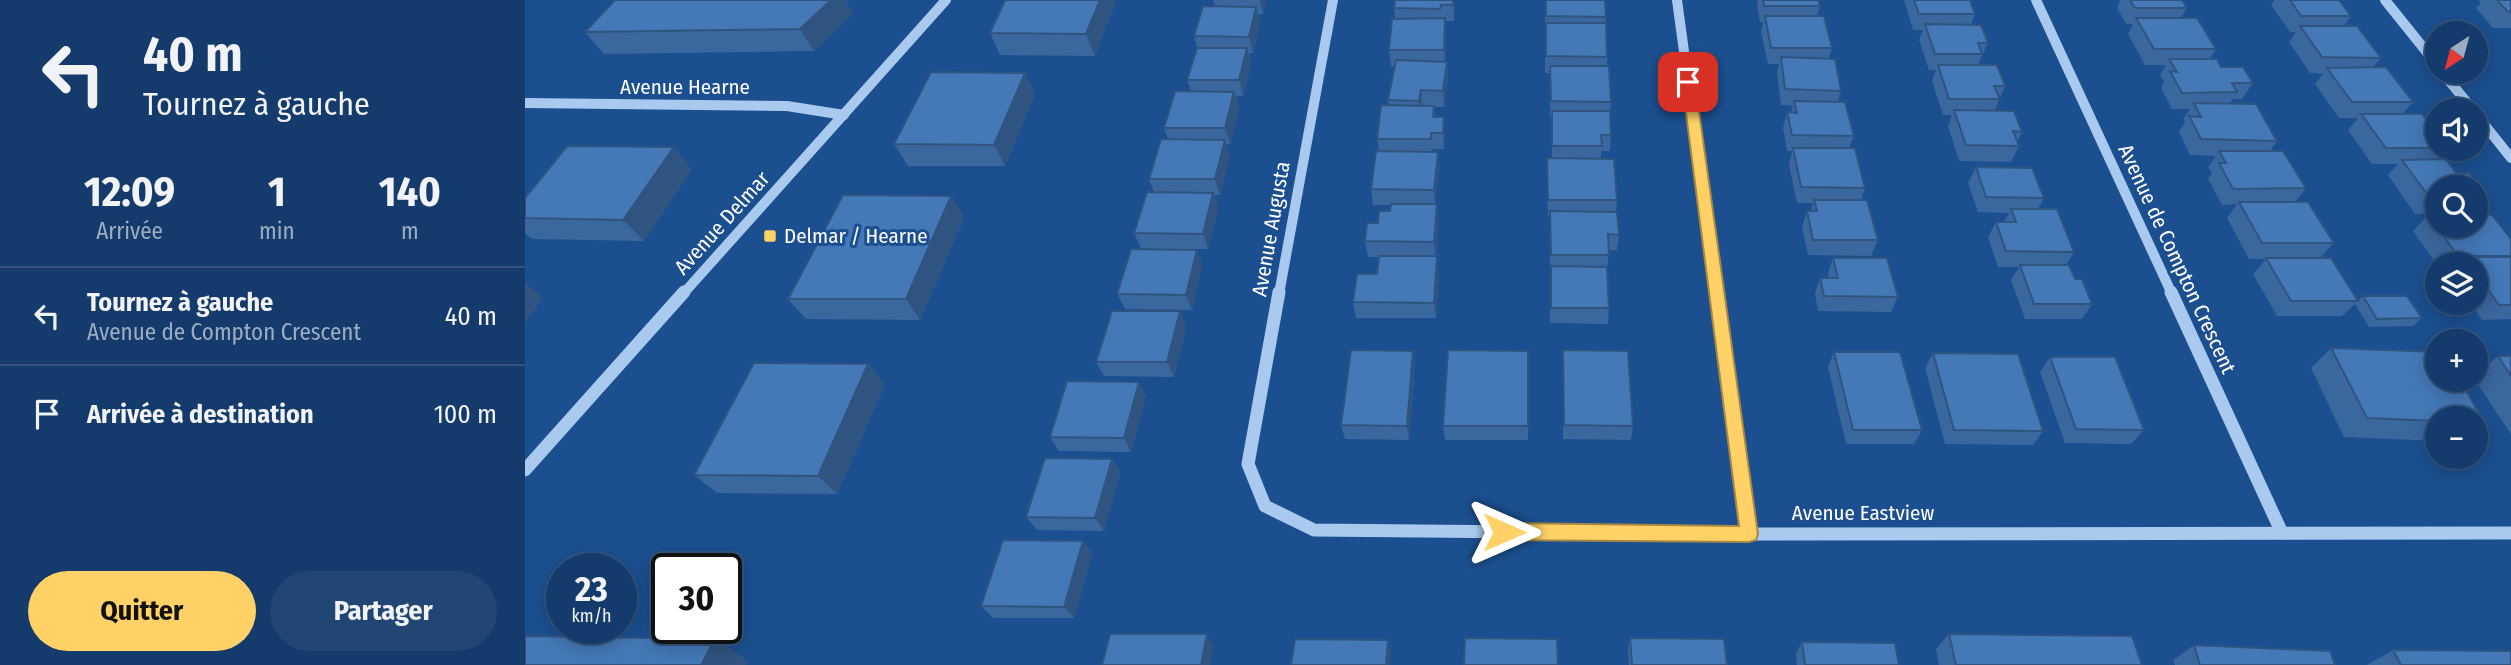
<!DOCTYPE html>
<html lang="fr">
<meta charset="utf-8">
<style>
body{margin:0;font-family:"Fira Sans Condensed",sans-serif;background:#214673;color:#f1f3f6;height:100vh;display:flex;flex-direction:column;font-size:26px;white-space:nowrap}
*{box-sizing:border-box;margin:0}
p{font-size:23px;color:#9dadc1}
.icon{flex:none;width:38px;height:38px;fill:none;stroke:currentColor;stroke-width:2;stroke-linecap:round;stroke-linejoin:round}
.map{position:relative;flex:1;overflow:hidden}
.sheet{display:flex;flex-direction:column;background:#143b6b;width:525px}
.sheet>*{flex:none}
.hud{background:#143b6b;color:#f1f3f6;overflow:hidden}
.needle{width:46px;rotate:216deg}
.controls{position:absolute;left:1900px;top:21px;display:grid;gap:14px}
.controls a{display:grid;place-items:center;width:63px;height:63px;border-radius:50%;background:#143b6b;box-shadow:0 4px 18px #0003,0 0 0 2px #33557e;font-size:35px}
.speed{position:absolute;left:21px;top:553px;display:flex;gap:14px;font-size:35px;font-weight:700;text-align:center}
.speed>*{display:grid;place-content:center;width:91px;height:91px;border-radius:50%;background:#143b6b;box-shadow:0 4px 18px #0003,0 0 0 2px #33557e;line-height:1}
.speed small{font-size:18px;font-weight:400}
.speed .limit{border:4px solid #111;border-radius:10px;background:#fff;color:#111}
.pin{position:absolute;display:grid;place-items:center;width:60px;height:60px;color:#fff;margin:-30px;border-radius:14px;box-shadow:0 4px 10px #0006}
.me{position:absolute;width:77px;margin:-38px;rotate:90deg;stroke-linejoin:round;filter:drop-shadow(0 0 5px #0008)}
.turn{display:flex;align-items:center;gap:24px;height:147px;padding:0 28px;font-size:32px}
.turn .icon{width:91px;height:91px;stroke-width:2.5}
.turn b{display:block;font-size:49px;line-height:60px}
.eta{display:flex;justify-content:space-evenly;align-items:center;height:119px;text-align:center}
.eta b{font-size:42px;font-weight:700;line-height:49px}
.action{display:flex;gap:14px;margin-top:auto;padding:14px 28px}
.action a{flex:1;height:80px;border-radius:42px;background:#ffd166;color:#111;font-size:28px;font-weight:700;line-height:80px;text-align:center}
.action a+a{background:#214673;color:#f1f3f6}
ul{padding:0;list-style:none}
li{display:flex;align-items:center;gap:21px;height:98px;padding:0 28px;border-top:2px solid #33557e}
li div{flex:1}
li b{display:block;font-size:26px}
li em{font-style:normal}
main{display:flex;flex:1;min-height:0}
.map>svg:first-child{display:block}
</style>
<main>
<section class="sheet">
<div class="hud">
<div class="turn"><svg class="icon" aria-label="left" viewBox="0 0 24 24"><path d="M17 20v-9H6M10 6l-5 5 5 5"/></svg><div><b>40 m</b>Tournez à gauche</div></div>
</div>
<div class="eta">
<div><b>12:09</b><p>Arrivée</p></div>
<div><b>1</b><p>min</p></div>
<div><b>140</b><p>m</p></div>
</div>
<ul>
<li><svg class="icon" aria-label="left" viewBox="0 0 24 24"><path d="M17 20v-9H6M10 6l-5 5 5 5"/></svg><div><b>Tournez à gauche</b><p>Avenue de Compton Crescent</p></div><em>40 m</em></li>
<li><svg class="icon" aria-label="arrive" viewBox="0 0 24 24"><path d="M6 21V4h12l-3 4 3 4H6"/></svg><div><b>Arrivée à destination</b></div><em>100 m</em></li>
</ul>
<div class="action"><a>Quitter</a><a>Partager</a></div>
</section>
<div class="map">
<svg width="1986" height="665" viewBox="0 0 1986 665">
<rect width="100%" height="100%" fill="#1b4f8f"/>
<g fill="none" stroke-linecap="round" stroke-linejoin="round">
<g stroke="#a9c9ee" stroke-width="10">
<polyline points="1152,0 1192,294"/>
<polyline points="1511,0 1647,294"/>
<polyline points="1860,0 1913,66"/>
<polyline points="1917,72 1948,110"/>
<polyline points="0,103 262,106 319,115"/>
<polyline points="1951,114 1986,158"/>
<polyline points="158,294 421,0"/>
<polyline points="754,294 808,0"/>
</g>
<g stroke="#a9c9ee" stroke-width="13">
<polyline points="754,292 723,464 740,506 789,530 1224,534 1986,533"/>
<polyline points="1191,292 1224,534"/>
<polyline points="1646,292 1757,533"/>
<polyline points="0,470 159,292"/>
</g>
</g>
<g fill="#3a679d">
<polygon points="90,0 320,0 328,13 289,51 79,54 60,32"/>
<polygon points="591,0 570,56 475,55 465,33"/>
<polygon points="688,0 741,0 738,14 733,14 735,23 728,53 724,53 726,64 718,96 711,96 714,108 705,144 701,144 705,156 695,195 689,195 693,208 683,249 616,249 609,233 629,192 624,179 643,139 639,128 666,91 662,80 672,48 669,36 690,6"/>
<polygon points="929,0 929,21 920,21 921,34 920,62 922,62 923,78 919,107 909,107 910,117 920,133 919,149 908,149 907,152 914,168 910,204 913,220 911,256 914,272 911,318 831,318 828,302 852,274 854,257 843,257 840,241 853,223 865,211 866,205 848,205 846,189 854,151 852,139 864,105 863,100 870,66 866,66 864,50 870,19 869,8"/>
<polygon points="1020,0 1080,0 1082,57 1082,66 1086,102 1085,113 1086,135 1085,151 1076,151 1076,159 1092,200 1091,212 1094,235 1092,250 1084,250 1082,270 1084,308 1083,324 1025,323 1025,216 1023,216 1022,174 1022,158 1027,158 1027,117 1025,117 1025,73 1020,73"/>
<polygon points="1233,0 1293,0 1295,6 1292,16 1307,48 1304,58 1316,91 1313,101 1329,136 1324,148 1340,188 1336,200 1353,240 1346,256 1283,255 1277,227 1282,211 1286,211 1288,203 1272,203 1264,164 1267,151 1262,151 1258,128 1262,112 1266,112 1268,106 1256,105 1252,73 1254,64 1243,64 1236,32 1238,22 1235,22 1232,5"/>
<polygon points="1379,0 1445,0 1450,14 1446,24 1463,43 1453,65 1480,86 1470,110 1497,132 1492,142 1494,146 1486,162 1434,161 1423,126 1427,115 1418,115 1407,81 1411,70 1404,70 1394,40 1398,30 1388,30"/>
<polygon points="1594,0 1657,0 1662,8 1656,18 1691,49 1685,59 1696,67 1728,83 1717,99 1707,99 1705,104 1752,141 1745,151 1781,188 1770,202 1809,243 1795,258 1833,301 1817,316 1752,316 1728,274 1741,259 1724,259 1702,218 1712,204 1697,205 1683,179 1687,173 1683,167 1691,156 1665,155 1654,132 1660,122 1658,119 1665,109 1647,109 1636,88 1639,82 1635,75 1641,65 1620,65 1603,34 1608,24 1601,24 1592,8 1595,1"/>
<polygon points="1749,0 1814,0 1826,16 1819,26 1832,26 1856,58 1848,67 1861,67 1888,102 1877,114 1897,114 1913,135 1913,149 1922,149 1913,159 1921,159 1931,173 1944,173 1963,198 1951,209 1951,187 1913,187 1913,214 1890,214 1863,175 1873,164 1847,164 1823,130 1833,118 1814,118 1790,84 1798,74 1785,73 1764,42 1771,32 1765,32 1746,5"/>
<polygon points="1953,0 1986,0 1986,28 1968,28 1951,8 1956,3"/>
<polygon points="500,73 510,94 480,166 383,166 369,144"/>
<polygon points="1451,167 1519,198 1513,209 1549,252 1541,265 1567,304 1557,319 1500,319 1486,280 1494,267 1473,267 1463,237 1471,222 1479,222 1484,213 1453,212 1443,183"/>
<polygon points="167,169 119,241 7,239 0,233 0,198"/>
<polygon points="426,196 439,217 395,320 281,319 263,299"/>
<polygon points="1903,215 1986,239 1986,319 1957,320 1945,303 1951,303 1951,264 1913,264 1913,266 1888,231"/>
<polygon points="672,250 677,265 667,310 600,309 592,294"/>
<polygon points="1308,258 1373,297 1366,312 1293,311 1290,293 1295,278 1304,278 1303,273"/>
<polygon points="1838,296 1897,318 1888,326 1844,327 1830,304"/>
<polygon points="662,326 649,377 579,376 571,362"/>
<polygon points="1806,348 1913,352 1913,380 1935,380 1960,423 1951,430 1951,418 1913,418 1913,441 1819,437 1786,368"/>
<polygon points="1038,350 1108,426 1106,440 1038,439"/>
<polygon points="888,351 890,366 884,440 820,439 816,425"/>
<polygon points="1003,351 1003,440 920,440 918,426"/>
<polygon points="1309,352 1397,430 1389,444 1321,444 1303,367"/>
<polygon points="1408,353 1518,431 1508,445 1420,444 1400,368"/>
<polygon points="1973,356 1986,356 1986,434 1950,380 1951,380 1951,374"/>
<polygon points="1525,357 1619,430 1606,444 1540,443 1515,372"/>
<polygon points="343,364 360,384 312,494 192,493 169,475"/>
<polygon points="621,396 606,452 534,451 525,437"/>
<polygon points="587,459 595,472 579,531 512,530 501,517"/>
<polygon points="558,541 567,553 549,618 468,618 456,606"/>
<polygon points="1424,634 1617,665 1414,665 1411,649"/>
<polygon points="1105,638 1202,665 1104,665 1103,650"/>
<polygon points="1277,642 1374,665 1272,665 1271,653"/>
<polygon points="1669,645 1810,665 1650,665 1648,660"/>
<polygon points="1868,650 1986,665 1842,665"/>
</g>
<g fill="#305480">
<polygon points="306,0 320,0 328,13 289,51 275,29"/>
<polygon points="575,0 591,0 570,56 561,34"/>
<polygon points="735,0 741,0 738,14"/>
<polygon points="928,0 929,0 930,8 929,21"/>
<polygon points="731,7 735,23 728,53 724,37"/>
<polygon points="920,18 921,34 920,66 919,50"/>
<polygon points="722,48 726,64 718,96 714,80"/>
<polygon points="922,62 923,78 919,107 918,91"/>
<polygon points="500,73 510,94 480,166 469,145"/>
<polygon points="896,90 897,106 895,117 894,101"/>
<polygon points="709,92 714,108 705,144 700,128"/>
<polygon points="919,117 920,133 919,149 918,133"/>
<polygon points="700,140 705,156 695,195 690,179"/>
<polygon points="149,147 167,169 119,241 98,220"/>
<polygon points="913,152 914,168 910,206 909,190"/>
<polygon points="688,193 693,208 683,249 678,234"/>
<polygon points="426,196 439,217 395,320 381,299"/>
<polygon points="912,204 913,220 910,258 909,242"/>
<polygon points="672,250 677,265 667,310 661,295"/>
<polygon points="912,256 914,272 911,318 909,303"/>
<polygon points="0,282 18,298 0,323"/>
<polygon points="655,311 662,326 649,377 642,362"/>
<polygon points="888,351 890,366 884,440 882,426"/>
<polygon points="343,364 360,384 312,494 293,476"/>
<polygon points="614,382 621,396 606,452 599,438"/>
<polygon points="587,459 595,472 579,531 570,518"/>
<polygon points="558,541 567,553 549,618 539,607"/>
<polygon points="682,634 689,646 685,665 676,665"/>
<polygon points="190,639 223,660 221,665 176,665"/>
<polygon points="863,640 866,651 865,665 861,665"/>
</g>
<g fill="#4478b7" stroke="#305480" stroke-width="2">
<polygon points="90,0 306,0 275,29 60,32"/>
<polygon points="480,0 575,0 561,34 465,33"/>
<polygon points="870,0 928,0 928,5 916,5 915,9 869,8"/>
<polygon points="1021,0 1080,0 1081,17 1021,16"/>
<polygon points="1238,0 1293,0 1295,6 1239,6"/>
<polygon points="1389,0 1445,0 1450,14 1394,14"/>
<polygon points="1605,0 1657,0 1662,8 1610,8"/>
<polygon points="1765,0 1814,0 1826,16 1776,16"/>
<polygon points="1972,0 1986,0 1986,12 1982,11"/>
<polygon points="678,6 731,7 724,37 669,36"/>
<polygon points="1240,16 1299,16 1307,48 1246,48"/>
<polygon points="920,18 919,50 864,50 867,19"/>
<polygon points="1611,18 1672,18 1691,49 1629,49"/>
<polygon points="1021,23 1081,23 1082,57 1021,56"/>
<polygon points="1400,24 1456,25 1463,43 1453,43 1457,54 1410,54"/>
<polygon points="1775,26 1832,26 1856,58 1797,57"/>
<polygon points="672,48 722,48 714,80 662,80"/>
<polygon points="1256,57 1310,59 1316,91 1260,89"/>
<polygon points="1644,59 1692,59 1696,67 1718,67 1728,83 1707,83 1712,92 1657,93 1645,71 1652,72"/>
<polygon points="871,60 922,62 918,91 896,90 894,101 863,100"/>
<polygon points="1413,65 1472,65 1480,86 1469,86 1475,99 1424,99"/>
<polygon points="1025,66 1084,66 1086,102 1026,101"/>
<polygon points="1861,67 1888,102 1827,102 1802,68"/>
<polygon points="406,72 500,73 469,145 369,144"/>
<polygon points="650,91 709,92 700,128 639,128"/>
<polygon points="1269,101 1320,102 1329,136 1267,135 1262,112 1272,113"/>
<polygon points="1669,103 1731,104 1752,141 1676,139 1664,116 1676,117"/>
<polygon points="856,105 909,106 908,117 919,117 918,133 906,133 906,139 852,139"/>
<polygon points="1429,110 1489,111 1497,132 1488,131 1494,146 1441,145"/>
<polygon points="1027,111 1085,111 1086,135 1076,135 1077,146 1027,146"/>
<polygon points="1836,114 1897,114 1913,135 1913,148 1861,148"/>
<polygon points="636,139 700,140 690,179 624,179"/>
<polygon points="42,146 149,147 98,220 0,218 0,198"/>
<polygon points="1268,148 1330,148 1340,188 1276,187"/>
<polygon points="851,151 913,152 909,190 846,189"/>
<polygon points="1694,151 1758,151 1781,188 1708,189 1694,163 1701,163"/>
<polygon points="1022,158 1089,159 1092,200 1023,200"/>
<polygon points="1921,159 1931,173 1944,173 1963,198 1951,198 1951,187 1913,187 1913,198 1905,198 1877,160"/>
<polygon points="1451,167 1507,168 1519,198 1461,197"/>
<polygon points="622,192 688,193 678,234 609,233"/>
<polygon points="318,195 426,196 381,299 263,299"/>
<polygon points="1289,200 1342,200 1353,240 1288,240 1282,211 1292,211"/>
<polygon points="1714,202 1783,202 1809,243 1737,243"/>
<polygon points="866,204 912,204 909,242 840,241 842,223 853,223 854,211 865,211"/>
<polygon points="1486,209 1532,209 1549,252 1481,251 1471,222 1491,222"/>
<polygon points="1025,211 1092,212 1094,235 1083,234 1084,255 1026,255"/>
<polygon points="1903,215 1913,215 1913,226 1951,226 1951,215 1967,215 1986,239 1986,256 1933,256"/>
<polygon points="606,249 672,250 661,295 592,294"/>
<polygon points="854,256 912,256 909,303 828,302 832,274 852,274"/>
<polygon points="1941,257 1986,257 1986,305 1974,305 1951,272 1951,264 1945,264"/>
<polygon points="1308,258 1362,258 1373,297 1299,296 1295,278 1313,278"/>
<polygon points="1741,258 1806,258 1833,301 1766,301"/>
<polygon points="1495,265 1544,265 1550,279 1557,279 1567,304 1509,304"/>
<polygon points="1026,266 1082,267 1084,308 1026,308"/>
<polygon points="1838,296 1882,296 1897,318 1852,319"/>
<polygon points="587,311 655,311 642,362 571,362"/>
<polygon points="1806,348 1913,352 1913,380 1935,380 1960,423 1951,423 1951,418 1913,418 1913,421 1842,418"/>
<polygon points="826,350 888,351 882,426 816,425"/>
<polygon points="923,350 1003,351 1003,426 918,426"/>
<polygon points="1038,350 1103,351 1108,426 1039,425"/>
<polygon points="1309,352 1375,352 1397,430 1328,430"/>
<polygon points="1408,353 1493,354 1518,431 1429,430"/>
<polygon points="1973,356 1986,356 1986,376"/>
<polygon points="1525,357 1590,357 1619,430 1551,429"/>
<polygon points="229,363 343,364 293,476 169,475"/>
<polygon points="542,381 614,382 599,438 525,437"/>
<polygon points="520,458 587,459 570,518 501,517"/>
<polygon points="478,540 558,541 539,607 456,606"/>
<polygon points="585,634 682,634 676,665 577,665"/>
<polygon points="1424,634 1607,636 1617,665 1431,665"/>
<polygon points="0,636 190,639 176,665 0,665"/>
<polygon points="940,638 1032,639 1033,665 939,665"/>
<polygon points="1105,638 1199,639 1202,665 1107,665"/>
<polygon points="770,639 863,640 861,665 766,665"/>
<polygon points="1277,642 1370,643 1374,665 1280,665"/>
<polygon points="1669,645 1805,651 1810,665 1675,665"/>
<polygon points="1868,650 1986,651 1986,665 1876,665"/>
</g>
<polygon fill="#ffd166" stroke="#a68842" stroke-width="2" points="1163,78 1170,82 1233,534 1231,540 1224,542 979,540 973,537 970,532 973,526 979,523 1214,526 1157,82"/>
<rect fill="#ffd166" stroke="#1b4f8f" stroke-width="2.5" x="238" y="229" width="14" height="14" rx="3.5"/>
<g text-anchor="middle" dominant-baseline="central" stroke-width="6" stroke-linejoin="round" paint-order="stroke">
<g font-size="21" fill="#fff" stroke="#1b4f8f">
<text x="160" y="87">Avenue Hearne</text>
<text transform="translate(197 223) rotate(-48)">Avenue Delmar</text>
<text transform="translate(746 229) rotate(-80)">Avenue Augusta</text>
<text transform="translate(1652 259) rotate(65)">Avenue de Compton Crescent</text>
<text x="1338" y="513">Avenue Eastview</text>
</g>
<g font-size="21" fill="#fff" stroke="#1b4f8f" text-anchor="start">
<text x="259" y="236">Delmar / Hearne</text>
</g>
</g>
</svg>
<div class="controls">
<a><svg class="needle" viewBox="-14 -14 28 28"><path d="M0-13l5 13h-10z" fill="#e53935"/><path d="M0 13l5-13h-10z" fill="#9dadc1"/></svg></a>
<a><svg class="icon" aria-label="sound" viewBox="0 0 24 24"><path d="M4 9h4l5-4v14l-5-4H4zM17 9q2 3 0 6"/></svg></a>
<a><svg class="icon" aria-label="search" viewBox="0 0 24 24"><circle cx="10" cy="10" r="6"/><path d="M15 15l6 6"/></svg></a>
<a><svg class="icon" aria-label="layers" viewBox="0 0 24 24"><path d="M12 4l9 5-9 5-9-5zM3 14l9 5 9-5"/></svg></a>
<a>+</a>
<a>−</a>
</div>
<div class="speed"><div>23<small>km/h</small></div><div class="limit">30</div></div>
<div class="pin" style="left:1163px;top:82px;background:#d93025"><svg class="icon" aria-label="arrive" viewBox="0 0 24 24"><path d="M6 21V4h12l-3 4 3 4H6"/></svg></div>
<svg class="me" style="left:979px;top:532px" viewBox="-20 -20 40 40"><path d="M0-17L14 15 0 8-14 15z" fill="#ffd166" stroke="#fff" stroke-width="4"/></svg>
</div>
</main>
